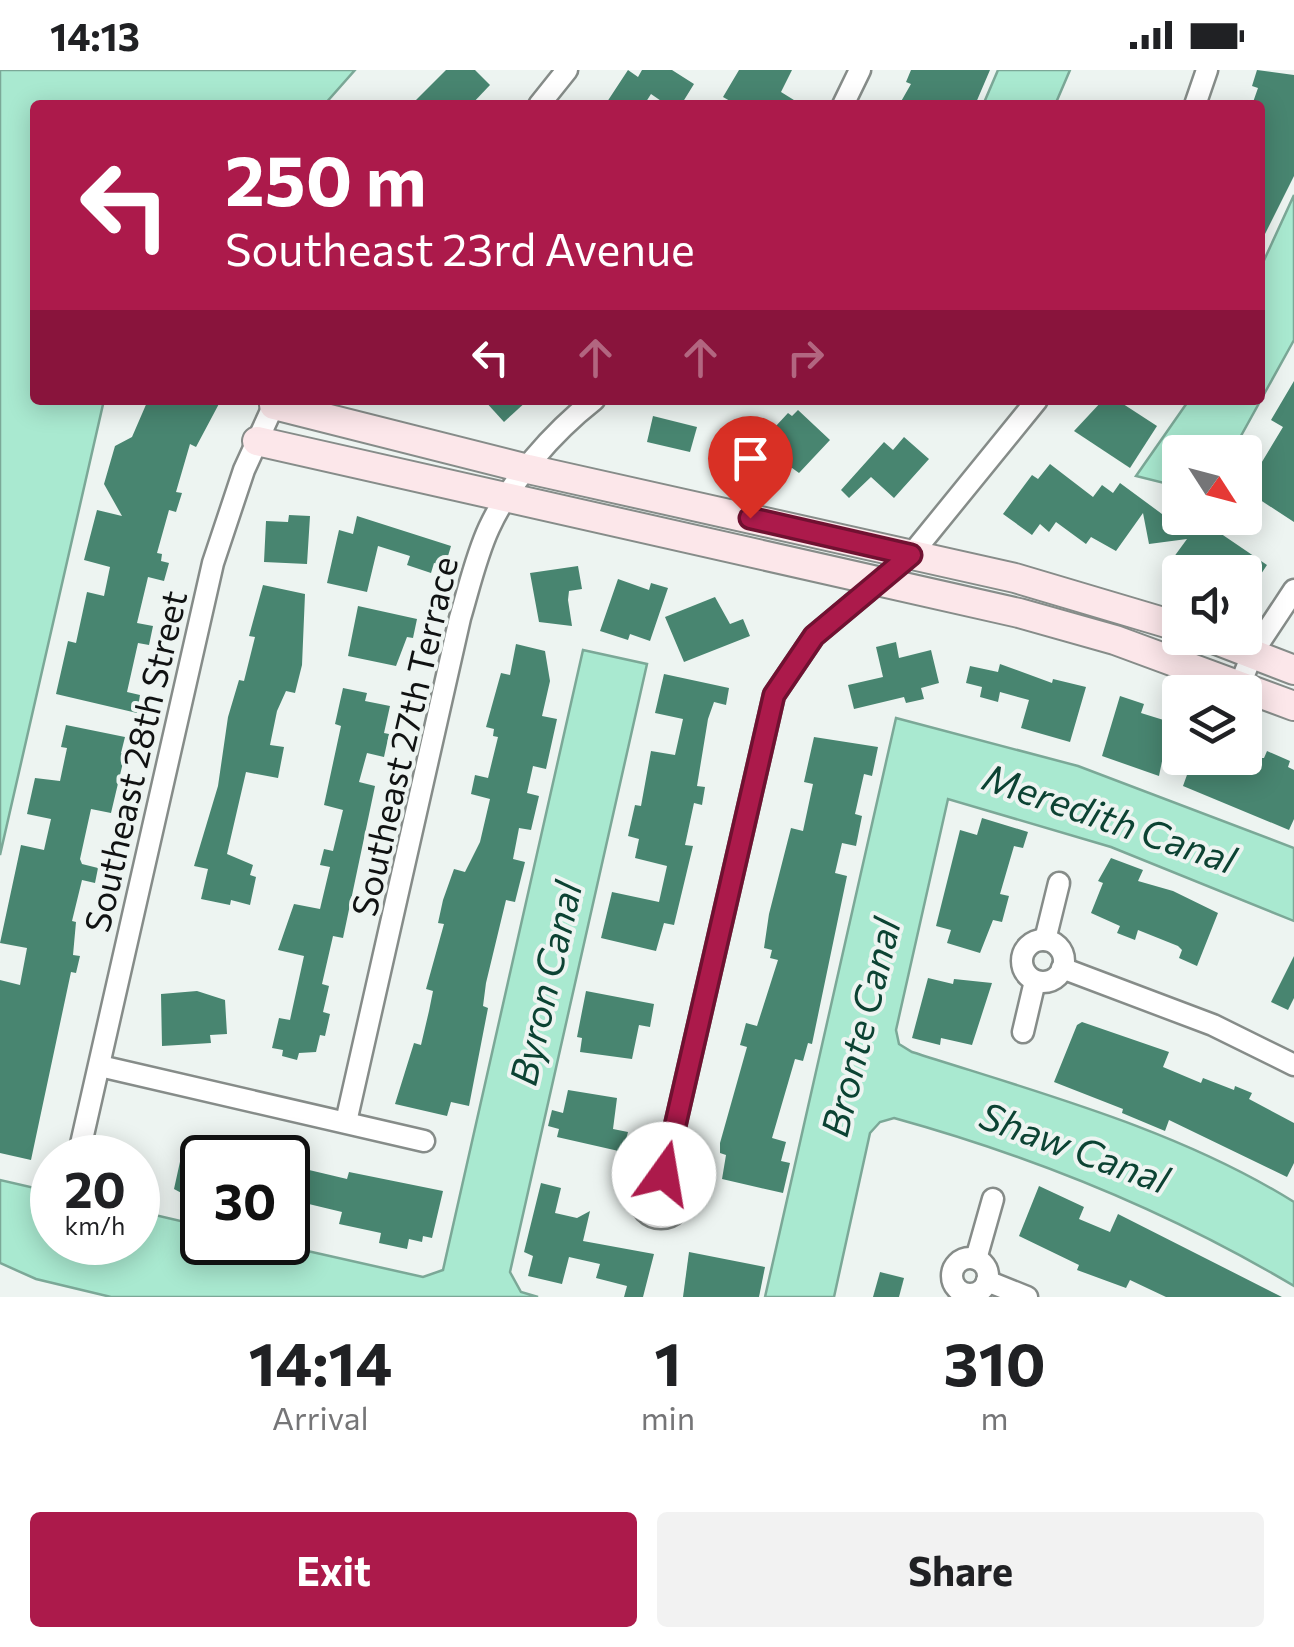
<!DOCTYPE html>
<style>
body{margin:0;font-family:Commissioner,sans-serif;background:#f2f2f2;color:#202124;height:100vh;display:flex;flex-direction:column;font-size:38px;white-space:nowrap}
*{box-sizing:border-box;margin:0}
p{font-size:32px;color:#757577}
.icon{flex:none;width:55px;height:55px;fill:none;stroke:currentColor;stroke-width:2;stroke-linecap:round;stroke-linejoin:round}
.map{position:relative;height:1227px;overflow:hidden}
.details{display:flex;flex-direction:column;background:#fff;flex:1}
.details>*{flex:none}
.hud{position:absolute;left:30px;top:30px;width:1235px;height:305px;border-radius:10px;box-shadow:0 5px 25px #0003;background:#ac1a4b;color:#fff;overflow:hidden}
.needle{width:65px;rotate:126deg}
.fabs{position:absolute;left:1162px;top:365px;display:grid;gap:20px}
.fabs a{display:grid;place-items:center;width:100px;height:100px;border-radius:10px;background:#fff;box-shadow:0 5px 25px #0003;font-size:50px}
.speed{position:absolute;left:30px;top:1065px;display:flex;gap:20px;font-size:50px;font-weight:700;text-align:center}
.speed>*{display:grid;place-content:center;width:130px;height:130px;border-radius:50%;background:#fff;box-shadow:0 5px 25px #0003;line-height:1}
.speed small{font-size:25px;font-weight:400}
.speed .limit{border:5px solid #111;border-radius:15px;background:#fff;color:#111}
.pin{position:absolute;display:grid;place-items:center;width:85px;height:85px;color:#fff;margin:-102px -42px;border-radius:50% 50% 50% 0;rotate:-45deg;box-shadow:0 0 10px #0007}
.pin .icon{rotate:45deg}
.me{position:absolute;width:110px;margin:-55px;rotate:13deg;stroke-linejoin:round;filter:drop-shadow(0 0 8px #0008)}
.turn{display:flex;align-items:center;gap:35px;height:210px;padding:0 30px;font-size:45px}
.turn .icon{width:130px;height:130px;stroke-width:2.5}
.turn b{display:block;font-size:70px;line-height:85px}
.lanes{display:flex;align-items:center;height:95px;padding:0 30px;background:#0003;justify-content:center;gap:50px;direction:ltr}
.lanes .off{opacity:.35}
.eta{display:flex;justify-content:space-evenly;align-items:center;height:170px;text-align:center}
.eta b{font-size:60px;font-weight:700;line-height:70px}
.action{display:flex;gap:20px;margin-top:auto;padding:20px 30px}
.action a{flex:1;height:115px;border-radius:10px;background:#ac1a4b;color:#fff;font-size:40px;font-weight:700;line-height:115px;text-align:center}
.action a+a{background:#f2f2f2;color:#202124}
.status{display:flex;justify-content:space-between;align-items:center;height:70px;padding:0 50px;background:#fff;direction:ltr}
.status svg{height:28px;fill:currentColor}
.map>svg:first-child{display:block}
</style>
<div class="status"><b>14:13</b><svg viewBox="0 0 49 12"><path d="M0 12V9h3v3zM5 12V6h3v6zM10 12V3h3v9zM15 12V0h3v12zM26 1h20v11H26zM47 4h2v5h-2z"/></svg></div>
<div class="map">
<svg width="1294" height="1227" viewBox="0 0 1294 1227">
<rect width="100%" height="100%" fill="#edf4f1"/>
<g fill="#a9e9d0" stroke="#7ba897" stroke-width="2.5">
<polygon points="0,0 355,0 324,35 35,35 35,330 104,330 0,785"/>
<polygon points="998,0 1070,0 1055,35 983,35"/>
<polygon points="1294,125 1294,270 1232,382 1180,382 1180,417 1136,406 1189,330 1260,330 1260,199"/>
<polygon points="583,580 647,594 510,1202 521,1222 538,1227 111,1227 36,1209 0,1193 0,1110 52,1122 52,1172 138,1172 138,1141 202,1156 202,1172 272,1173 423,1207 443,1200"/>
<path d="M896 648 1078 696 1294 778V851L1111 777 948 729 896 960 899 974 912 982C1040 1023 1179 1060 1294 1132V1216C1168 1141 1035 1087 894 1048L880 1052 870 1063 834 1227H765Z"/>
</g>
<g fill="#488570">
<polygon points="446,0 475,0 490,15 471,35 411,35"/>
<polygon points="628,0 638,7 642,0 672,0 694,14 681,35 667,35 651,24 644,35 605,35"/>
<polygon points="739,0 792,0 781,22 802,35 737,35 723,27"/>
<polygon points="911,0 990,0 975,35 899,35 911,14 906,12"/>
<polygon points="1257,0 1294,5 1294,106 1260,174 1260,35 1252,35 1258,18 1252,16"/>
<polygon points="1294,311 1294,452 1245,420 1283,357 1271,350"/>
<polygon points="148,330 221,330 196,377 190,374 176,422 182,423 176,442 169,440 157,483 162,484 161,491 169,493 164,511 148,507 137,553 153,556 149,575 138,573 127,622 140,625 137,643 56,624 68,571 76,573 87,522 104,526 110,497 84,490 97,440 122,446 104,414 115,376 132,367"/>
<polygon points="484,330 528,330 504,352"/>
<polygon points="1103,330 1117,330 1157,356 1130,398 1074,361"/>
<polygon points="798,340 830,370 799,403 777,387 765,400 749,385 788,343 792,346"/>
<polygon points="653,346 697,357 690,382 647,372"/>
<polygon points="904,367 929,389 894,428 871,407 849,428 841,420 884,372 893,380"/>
<polygon points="1050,394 1093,427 1102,415 1113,423 1120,413 1162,444 1169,435 1180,448 1227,448 1217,461 1267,495 1245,528 1245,502 1216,502 1197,490 1187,502 1178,502 1168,495 1187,469 1149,474 1143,443 1116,481 1091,467 1086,474 1056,452 1049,462 1040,454 1032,465 1003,444 1032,405 1038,409"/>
<polygon points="289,445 310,446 307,494 264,492 266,451 288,452"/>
<polygon points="357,446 451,476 445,496 434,493 431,503 407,495 410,486 378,476 367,522 327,513 339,460 353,464"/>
<polygon points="578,496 582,519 569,521 568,530 572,556 539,552 530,503"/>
<polygon points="618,509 649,520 651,513 668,518 650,571 630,564 628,570 600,561"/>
<polygon points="263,515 305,524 302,595 295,623 286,621 277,641 270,675 284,677 278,708 246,702 227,784 253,795 250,805 256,807 250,835 231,830 230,835 201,829 208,799 194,796 218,716 228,647 239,610 244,611 255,567 249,566"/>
<polygon points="715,527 730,554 743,549 750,566 684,592 665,547"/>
<polygon points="358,536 417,549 413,568 407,567 396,596 348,586"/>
<polygon points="896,572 899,588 931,580 939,613 921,618 924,629 906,633 904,627 854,639 848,615 883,607 876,577"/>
<polygon points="516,574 545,581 550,611 542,646 557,649 546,699 533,696 527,723 539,726 531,760 519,758 513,789 525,792 515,832 506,830 486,913 483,936 488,938 469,1036 451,1032 447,1046 395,1034 414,973 421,975 429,941 433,921 426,919 444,854 438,853 443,830 454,799 465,802 480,772 490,729 471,724 475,705 488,708 498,667 493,666 494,659 486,657 501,603 510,605"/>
<polygon points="1000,594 1052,613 1053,609 1086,617 1070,672 1021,658 1029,630 1000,622 998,632 980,627 982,617 966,613 970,596 998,602"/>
<polygon points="664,604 729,618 726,635 714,632 708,649 697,716 705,717 702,735 694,733 685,775 693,776 674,855 664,853 656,881 601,868 612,822 659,832 667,796 635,788 639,769 628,766 635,735 641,736 651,681 675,685 683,649 655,643"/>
<polygon points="343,618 367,623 365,631 390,636 384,663 389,664 384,687 367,683 359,712 375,716 343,868 333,866 322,914 329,916 323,942 330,944 325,966 320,965 316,982 299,983 297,990 282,986 283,980 272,978 279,948 290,950 304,886 278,880 294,834 320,839 330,797 320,795 324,779 333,781 343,740 324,735 341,656 335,654"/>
<polygon points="1120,626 1144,634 1141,643 1170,652 1159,706 1102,686"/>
<polygon points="66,655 125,667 121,683 125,684 111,743 91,739 80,789 82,794 98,798 95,813 82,810 72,851 76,852 73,885 80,886 76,903 71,902 31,1090 0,1083 0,910 20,915 27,878 0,873 21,775 44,780 51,749 27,744 35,708 60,711 67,678 61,677"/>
<polygon points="814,667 878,677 872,706 864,704 855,744 862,746 856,776 842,773 835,803 847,806 812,974 808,973 803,991 795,989 772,1068 786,1072 781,1091 790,1093 783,1123 722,1109 726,1085 720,1083 720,1073 747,977 740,975 746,953 757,956 778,890 770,888 772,880 764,878 769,844 791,758 803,761 813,714 804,712"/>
<polygon points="1267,681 1290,691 1288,697 1294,700 1294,749 1289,760 1183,716 1193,688 1264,688"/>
<polygon points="982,748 1028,762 1023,778 1014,776 1000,824 1009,826 1002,852 993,850 980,883 947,873 951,860 936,856 960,760 977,765"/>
<polygon points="1111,788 1143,800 1138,811 1173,821 1218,843 1197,896 1179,888 1182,880 1178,876 1138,860 1135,870 1117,863 1120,856 1091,843 1103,813 1098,811"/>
<polygon points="1294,886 1294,928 1288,940 1271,932"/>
<polygon points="928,908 953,914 954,909 992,913 972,975 941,968 940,975 912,968"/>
<polygon points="197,921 225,930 227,964 210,965 211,973 162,976 161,924"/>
<polygon points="586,921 654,934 650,957 639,955 632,989 580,982 582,968 577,967"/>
<polygon points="1082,952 1169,982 1163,997 1201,1013 1203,1008 1234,1020 1235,1016 1252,1023 1249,1029 1294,1053 1294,1093 1287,1107 1169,1050 1165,1061 1122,1043 1123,1039 1054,1012 1077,955"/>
<polygon points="568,1020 617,1028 613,1059 628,1062 623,1082 557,1067 559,1059 548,1056 552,1040 563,1043"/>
<polygon points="185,1069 235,1074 234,1080 239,1081 238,1088 202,1088 202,1134 174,1119"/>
<polygon points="288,1095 347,1109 349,1102 443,1121 432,1168 423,1166 422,1172 409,1169 407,1179 379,1173 381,1163 339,1154 342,1142 288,1129"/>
<polygon points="541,1113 561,1118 555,1143 577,1148 590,1141 583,1171 654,1184 643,1227 624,1227 627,1216 596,1208 600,1194 569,1187 562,1214 528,1206 533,1186 524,1182"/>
<polygon points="1039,1116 1084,1137 1079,1149 1110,1162 1118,1144 1282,1227 1166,1227 1130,1210 1126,1218 1077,1200 1079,1195 1019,1166"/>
<polygon points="689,1182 765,1197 759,1227 683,1227"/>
<polygon points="880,1202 904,1208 899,1227 873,1227"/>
</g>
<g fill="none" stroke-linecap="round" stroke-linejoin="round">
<defs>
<g id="street">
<polyline points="539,35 567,0"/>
<polyline points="843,35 860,0"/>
<polyline points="1195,35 1207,0"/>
<polyline points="1240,615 1253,582 1294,520"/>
<polyline points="1045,870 1059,813"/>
<circle cx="1043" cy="891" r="21"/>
<polyline points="1062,898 1213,955 1294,995"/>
<polyline points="1023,962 1035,911"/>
<polyline points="100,996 424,1071"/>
<path d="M346 1052 460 548C469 518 476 486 489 458 512 409 552 363 594 330"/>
<polyline points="81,1074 213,493 244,400 276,330"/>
<circle cx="661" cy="1126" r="22"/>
<polyline points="664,1104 774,625 814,566 911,485 1037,330"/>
<circle cx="970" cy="1206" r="18"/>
<polyline points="976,1189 993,1129"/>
<polyline points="987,1211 1027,1227"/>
</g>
<g id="secondary">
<polyline points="274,335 528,399 1015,508 1180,557"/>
<polyline points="257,371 1019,543 1115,570 1294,636"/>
<polyline points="1211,568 1294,600"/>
</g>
</defs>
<use href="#street" stroke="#868c89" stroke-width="25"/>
<use href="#secondary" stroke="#868c89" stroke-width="32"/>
<use href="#street" stroke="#fff" stroke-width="20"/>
<use href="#secondary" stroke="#fce7ea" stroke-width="28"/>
</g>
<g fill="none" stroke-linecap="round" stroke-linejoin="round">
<defs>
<polyline id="route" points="664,1104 774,625 814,566 911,485 750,448"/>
</defs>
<use href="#route" stroke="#701131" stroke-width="25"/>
<use href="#route" stroke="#ac1a4b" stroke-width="18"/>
</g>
<g text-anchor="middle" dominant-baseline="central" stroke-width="8" stroke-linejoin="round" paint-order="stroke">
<g font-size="35" fill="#101212" stroke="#edf4f1">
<text transform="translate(403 666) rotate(-77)">Southeast 27th Terrace</text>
<text transform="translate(134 691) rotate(-77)">Southeast 28th Street</text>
</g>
<g font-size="38" font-style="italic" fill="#0c4333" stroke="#edf4f1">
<text transform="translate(1110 747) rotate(19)">Meredith Canal</text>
<text transform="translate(544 913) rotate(-77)">Byron Canal</text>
<text transform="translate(859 957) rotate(-76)">Bronte Canal</text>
<text transform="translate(1075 1076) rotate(20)">Shaw Canal</text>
</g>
</g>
</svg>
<div class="fabs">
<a><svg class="needle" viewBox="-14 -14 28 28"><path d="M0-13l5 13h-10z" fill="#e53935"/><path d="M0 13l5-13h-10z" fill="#757577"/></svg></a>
<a><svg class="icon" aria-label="sound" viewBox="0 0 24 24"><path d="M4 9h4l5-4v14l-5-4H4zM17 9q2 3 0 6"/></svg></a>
<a><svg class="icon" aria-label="layers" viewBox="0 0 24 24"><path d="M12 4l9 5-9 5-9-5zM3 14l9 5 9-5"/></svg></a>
</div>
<div class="speed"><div>20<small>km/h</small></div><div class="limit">30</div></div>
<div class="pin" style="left:750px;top:448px;background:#d93025"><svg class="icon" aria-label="arrive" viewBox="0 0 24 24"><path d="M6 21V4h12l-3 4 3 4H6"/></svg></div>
<svg class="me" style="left:664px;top:1104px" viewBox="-20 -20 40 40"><circle r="19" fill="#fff"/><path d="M0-13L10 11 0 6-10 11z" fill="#ac1a4b"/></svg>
<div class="hud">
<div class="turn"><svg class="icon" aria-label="left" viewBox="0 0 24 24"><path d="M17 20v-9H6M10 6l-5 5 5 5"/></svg><div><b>250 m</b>Southeast 23rd Avenue</div></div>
<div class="lanes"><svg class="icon" aria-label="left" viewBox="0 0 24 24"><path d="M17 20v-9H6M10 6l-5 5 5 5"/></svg><svg class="icon off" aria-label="ahead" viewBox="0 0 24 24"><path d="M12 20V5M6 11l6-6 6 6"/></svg><svg class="icon off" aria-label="ahead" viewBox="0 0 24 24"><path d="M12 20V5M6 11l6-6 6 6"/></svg><svg class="icon off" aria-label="right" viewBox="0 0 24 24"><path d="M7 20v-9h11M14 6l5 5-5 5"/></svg></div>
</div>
</div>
<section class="details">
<div class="eta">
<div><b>14:14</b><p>Arrival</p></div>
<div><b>1</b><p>min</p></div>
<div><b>310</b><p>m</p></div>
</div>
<div class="action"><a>Exit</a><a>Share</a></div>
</section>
